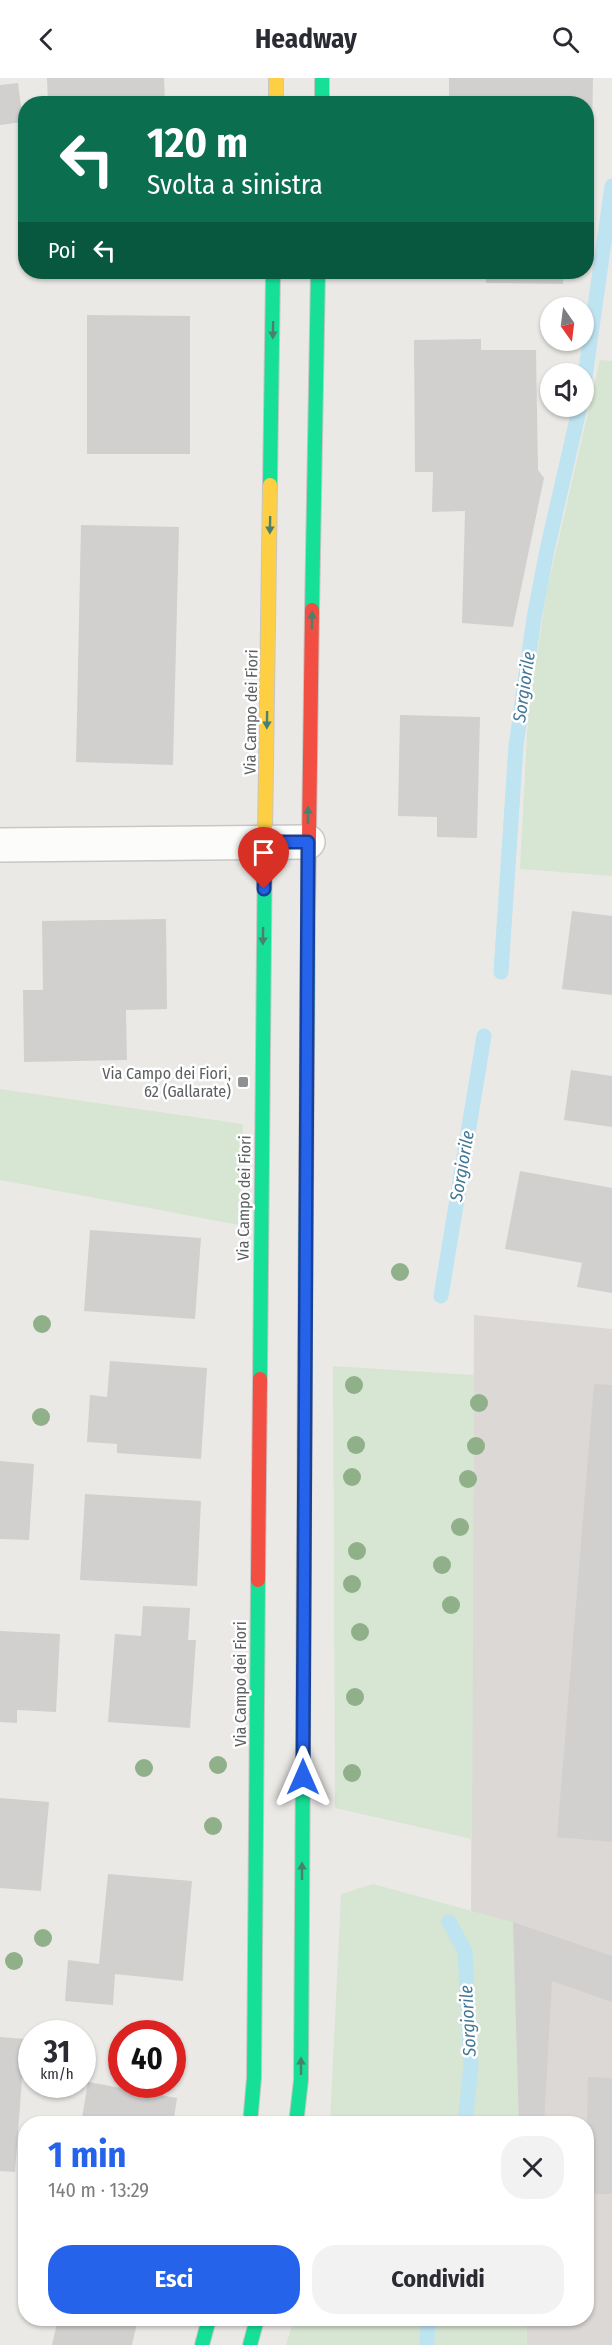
<!DOCTYPE html>
<html lang="it">
<meta charset="utf-8">
<style>
body{margin:0;font-family:"Fira Sans Condensed",sans-serif;background:#f2f2f3;color:#2b2b33;height:100vh;display:flex;flex-direction:column;font-size:22px;white-space:nowrap}
*{box-sizing:border-box;margin:0}
p{font-size:20px;color:#7c7c81}
.icon{flex:none;width:33px;height:33px;fill:none;stroke:currentColor;stroke-width:2;stroke-linecap:round;stroke-linejoin:round}
.map{position:relative;flex:1;overflow:hidden}
.panel{position:absolute;left:18px;top:2038px;width:576px;height:210px;display:flex;flex-direction:column;background:#fff;border-radius:24px;box-shadow:0 2px 4px #0004}
.panel>*{flex:none}
.guide{position:absolute;left:18px;top:18px;width:576px;height:183px;border-radius:24px;box-shadow:0 2px 4px #0004;background:#0b6e4f;color:#fff;overflow:hidden}
.needle{width:39px;rotate:166deg}
.buttons{position:absolute;left:540px;top:219px;display:grid;gap:12px}
.buttons a{display:grid;place-items:center;width:54px;height:54px;border-radius:50%;background:#fff;box-shadow:0 2px 4px #0004;font-size:30px}
.speed{position:absolute;left:18px;top:1942px;display:flex;gap:12px;font-size:30px;font-weight:700;text-align:center}
.speed>*{display:grid;place-content:center;width:78px;height:78px;border-radius:50%;background:#fff;box-shadow:0 2px 4px #0004;line-height:1}
.speed small{font-size:15px;font-weight:400}
.speed .limit{border:9px solid #d22;background:#fff;color:#111}
.pin{position:absolute;display:grid;place-items:center;width:51px;height:51px;color:#fff;margin:-62px -26px;border-radius:50% 50% 50% 0;rotate:-45deg;box-shadow:0 0 6px #0007}
.pin .icon{rotate:45deg}
.me{position:absolute;width:66px;margin:-33px;rotate:0deg;stroke-linejoin:round;filter:drop-shadow(0 0 4px #0008)}
.turn{display:flex;align-items:center;gap:21px;height:126px;padding:0 30px;font-size:27px}
.turn .icon{width:78px;height:78px;stroke-width:2.5}
.turn b{display:block;font-size:42px;line-height:51px}
.then{display:flex;align-items:center;height:57px;padding:0 30px;background:#0003;gap:12px;font-size:22px}
.round{display:grid;place-items:center;flex:none;width:63px;height:63px;border-radius:24px;background:#f2f2f3}
.summary{display:flex;align-items:center;justify-content:space-between;height:102px;padding:0 30px}
h1{font-size:36px;font-weight:700;line-height:45px;color:#2563eb}
.cta{display:flex;gap:12px;margin-top:auto;padding:12px 30px}
.cta a{flex:1;height:69px;border-radius:24px;background:#2563eb;color:#fff;font-size:24px;font-weight:700;line-height:69px;text-align:center}
.cta a+a{background:#f2f2f3;color:#2b2b33}
header{display:flex;justify-content:space-between;align-items:center;height:78px;padding:0 30px;background:#fff;font-size:27px;font-weight:700}
.map>svg:first-child{display:block}
</style>
<header><svg class="icon" aria-label="back" viewBox="0 0 24 24"><path d="M15 5l-7 7 7 7"/></svg>Headway<svg class="icon" aria-label="search" viewBox="0 0 24 24"><circle cx="10" cy="10" r="6"/><path d="M15 15l6 6"/></svg></header>
<div class="map">
<svg width="612" height="2267" viewBox="0 0 612 2267">
<rect width="100%" height="100%" fill="#ebe9e6"/>
<polygon fill="#dbd8d6" points="474,1237 612,1251 612,2267 527,2267 526,2241 586,2241 586,2046 519,2046 515,1931 471,1834"/>
<g fill="#d7e5d3">
<polygon points="600,282 612,283 612,798 520,791 528,638 546,516"/>
<polygon points="0,1011 243,1046 239,1147 0,1102"/>
<polygon points="333,1288 474,1297 472,1761 335,1730"/>
<polygon points="373,1806 513,1844 519,2046 330,2046 341,1816"/>
<polygon points="294,2241 526,2241 527,2267 286,2267"/>
</g>
<g fill="none" stroke-linecap="round" stroke-linejoin="round">
<g stroke="#bee3f1" stroke-width="15">
<polyline points="584,306 612,108"/>
<polyline points="501,894 516,668 534,540 547,472 580,328"/>
<polyline points="441,1218 484,958"/>
<polyline points="449,1844 465,1873 471,1988 465,2046"/>
<polyline points="427,2267 428,2241"/>
</g>
</g>
<g fill="#d1d0cf">
<polygon points="47,0 164,0 165,25 48,26"/>
<polygon points="449,0 593,0 592,57 586,57 586,26 449,26"/>
<polygon points="18,5 23,44 0,47 0,7"/>
<polygon points="486,194 564,194 563,206 486,205"/>
<polygon points="87,237 190,238 190,376 87,376"/>
<polygon points="481,261 481,272 536,272 538,392 544,400 513,549 462,545 465,433 432,434 433,394 415,394 414,262"/>
<polygon points="81,447 179,449 173,687 76,684"/>
<polygon points="400,637 480,639 477,760 437,759 437,739 398,738"/>
<polygon points="572,833 612,838 612,917 562,911"/>
<polygon points="166,841 167,931 126,932 127,982 24,984 23,912 43,912 42,843"/>
<polygon points="571,992 612,998 612,1049 564,1042"/>
<polygon points="520,1093 612,1110 612,1215 577,1209 582,1185 505,1171"/>
<polygon points="90,1152 201,1160 195,1241 84,1233"/>
<polygon points="110,1283 207,1290 201,1381 117,1375 117,1366 87,1364 90,1317 107,1319"/>
<polygon points="594,1306 612,1307 612,1764 557,1759"/>
<polygon points="0,1383 34,1386 29,1462 0,1461"/>
<polygon points="85,1416 201,1423 197,1508 80,1502"/>
<polygon points="143,1528 190,1530 188,1562 196,1562 190,1650 108,1644 115,1556 141,1558"/>
<polygon points="0,1553 60,1556 56,1634 17,1632 17,1645 0,1644"/>
<polygon points="0,1720 49,1724 41,1813 0,1810"/>
<polygon points="108,1796 192,1803 183,1903 115,1896 113,1927 65,1923 68,1882 99,1886"/>
<polygon points="513,1844 612,1878 612,1924 552,1903 544,2046 519,2046"/>
<polygon points="0,1959 25,1961 15,2094 0,2093"/>
<polygon points="588,1999 612,2000 612,2116 586,2116"/>
<polygon points="88,2004 177,2020 173,2046 81,2046"/>
<polygon points="58,2241 138,2241 132,2267 52,2267"/>
</g>
<g fill="none" stroke-linecap="round" stroke-linejoin="round">
<defs>
<polyline id="street" points="0,767 308,764"/>
<g id="fast">
<polyline points="322,0 322,26"/>
<polyline points="270,407 273,194"/>
<polyline points="312,532 318,194"/>
<polyline points="305,1258 308,834"/>
<polyline points="260,1301 265,756"/>
<polyline points="250,2046 254,2000 258,1502"/>
<polyline points="296,2046 301,2002 303,1667"/>
<polyline points="202,2267 209,2241"/>
<polyline points="250,2267 257,2241"/>
</g>
<g id="slow">
<polyline points="276,0 276,26"/>
<polyline points="265,756 270,407"/>
<polyline points="303,1667 305,1258"/>
</g>
<g id="jam">
<polyline points="308,834 312,532"/>
<polyline points="258,1502 260,1301"/>
</g>
</defs>
<use href="#street" stroke="#c7c7c6" stroke-width="36"/>
<use href="#fast" stroke="#c5c6c5" stroke-width="16"/>
<use href="#slow" stroke="#c5c6c5" stroke-width="16"/>
<use href="#jam" stroke="#c5c6c5" stroke-width="16"/>
<use href="#street" stroke="#fcfcfb" stroke-width="33"/>
<use href="#fast" stroke="#16e098" stroke-width="14"/>
<use href="#slow" stroke="#ffcf43" stroke-width="14"/>
<use href="#jam" stroke="#f24e42" stroke-width="14"/>
</g>
<g fill="#8fb089">
<circle cx="400" cy="1194" r="9"/>
<circle cx="42" cy="1246" r="9"/>
<circle cx="354" cy="1307" r="9"/>
<circle cx="479" cy="1325" r="9"/>
<circle cx="41" cy="1339" r="9"/>
<circle cx="356" cy="1367" r="9"/>
<circle cx="476" cy="1368" r="9"/>
<circle cx="352" cy="1399" r="9"/>
<circle cx="468" cy="1401" r="9"/>
<circle cx="460" cy="1449" r="9"/>
<circle cx="357" cy="1473" r="9"/>
<circle cx="442" cy="1487" r="9"/>
<circle cx="352" cy="1506" r="9"/>
<circle cx="451" cy="1527" r="9"/>
<circle cx="360" cy="1554" r="9"/>
<circle cx="355" cy="1619" r="9"/>
<circle cx="218" cy="1687" r="9"/>
<circle cx="144" cy="1690" r="9"/>
<circle cx="352" cy="1695" r="9"/>
<circle cx="213" cy="1748" r="9"/>
<circle cx="43" cy="1860" r="9"/>
<circle cx="14" cy="1883" r="9"/>
</g>
<defs><path id="oneway-solid" d="M-6-.8H1V-3.2L6.5 0L1 3.2V.8H-6Z" transform="scale(1.5)"/></defs>
<g fill="#4a8070">
<use href="#oneway-solid" transform="translate(273 252) rotate(91)"/>
<use href="#oneway-solid" transform="translate(270 447) rotate(91)"/>
<use href="#oneway-solid" transform="translate(312 542) rotate(-89)"/>
<use href="#oneway-solid" transform="translate(267 642) rotate(91)"/>
<use href="#oneway-solid" transform="translate(308 737) rotate(-89)"/>
<use href="#oneway-solid" transform="translate(263 858) rotate(91)"/>
<use href="#oneway-solid" transform="translate(302 1793) rotate(-90)"/>
<use href="#oneway-solid" transform="translate(301 1988) rotate(-90)"/>
</g>
<g fill="none" stroke-linecap="round" stroke-linejoin="round">
<defs>
<polyline id="route" points="264,811 265,764 308,764 303,1699"/>
</defs>
<use href="#route" stroke="#184099" stroke-width="15"/>
<use href="#route" stroke="#2563eb" stroke-width="10"/>
</g>
<rect fill="#8e9091" stroke="#fff" stroke-width="2" x="237" y="998" width="12" height="12" rx="3"/>
<g text-anchor="middle" dominant-baseline="central" stroke-width="5" stroke-linejoin="round" paint-order="stroke">
<g font-size="16" fill="#5c6063" stroke="#fff">
<text transform="translate(251 634) rotate(-89)">Via Campo dei Fiori</text>
<text transform="translate(244 1120) rotate(-89)">Via Campo dei Fiori</text>
<text transform="translate(240 1606) rotate(-90)">Via Campo dei Fiori</text>
</g>
<g font-size="16" fill="#5c6063" stroke="#fff" text-anchor="end">
<text x="231" y="995">Via Campo dei Fiori,<tspan x="231" dy="18">62 (Gallarate)</tspan></text>
</g>
<g font-size="18" font-style="italic" fill="#437796" stroke="#fff">
<text transform="translate(524 609) rotate(-82)">Sorgiorile</text>
<text transform="translate(462 1088) rotate(-80)">Sorgiorile</text>
<text transform="translate(468 1943) rotate(-93)">Sorgiorile</text>
</g>
</g>
</svg>
<div class="buttons">
<a><svg class="needle" viewBox="-14 -14 28 28"><path d="M0-13l5 13h-10z" fill="#e53935"/><path d="M0 13l5-13h-10z" fill="#7c7c81"/></svg></a>
<a><svg class="icon" aria-label="sound" viewBox="0 0 24 24"><path d="M4 9h4l5-4v14l-5-4H4zM17 9q2 3 0 6"/></svg></a>
</div>
<div class="speed"><div>31<small>km/h</small></div><div class="limit">40</div></div>
<div class="pin" style="left:264px;top:811px;background:#d93025"><svg class="icon" aria-label="arrive" viewBox="0 0 24 24"><path d="M6 21V4h12l-3 4 3 4H6"/></svg></div>
<svg class="me" style="left:303px;top:1699px" viewBox="-20 -20 40 40"><path d="M0-17L14 15 0 8-14 15z" fill="#2563eb" stroke="#fff" stroke-width="4"/></svg>
<div class="guide">
<div class="turn"><svg class="icon" aria-label="left" viewBox="0 0 24 24"><path d="M17 20v-9H6M10 6l-5 5 5 5"/></svg><div><b>120 m</b>Svolta a sinistra</div></div>
<div class="then">Poi<svg class="icon" aria-label="left" viewBox="0 0 24 24"><path d="M17 20v-9H6M10 6l-5 5 5 5"/></svg></div>
</div>
<section class="panel">
<div class="summary"><div><h1>1 min</h1><p>140 m · 13:29</p></div><a class="round"><svg class="icon" aria-label="close" viewBox="0 0 24 24"><path d="M6 6l12 12M18 6L6 18"/></svg></a></div>
<div class="cta"><a>Esci</a><a>Condividi</a></div>
</section>
</div>
